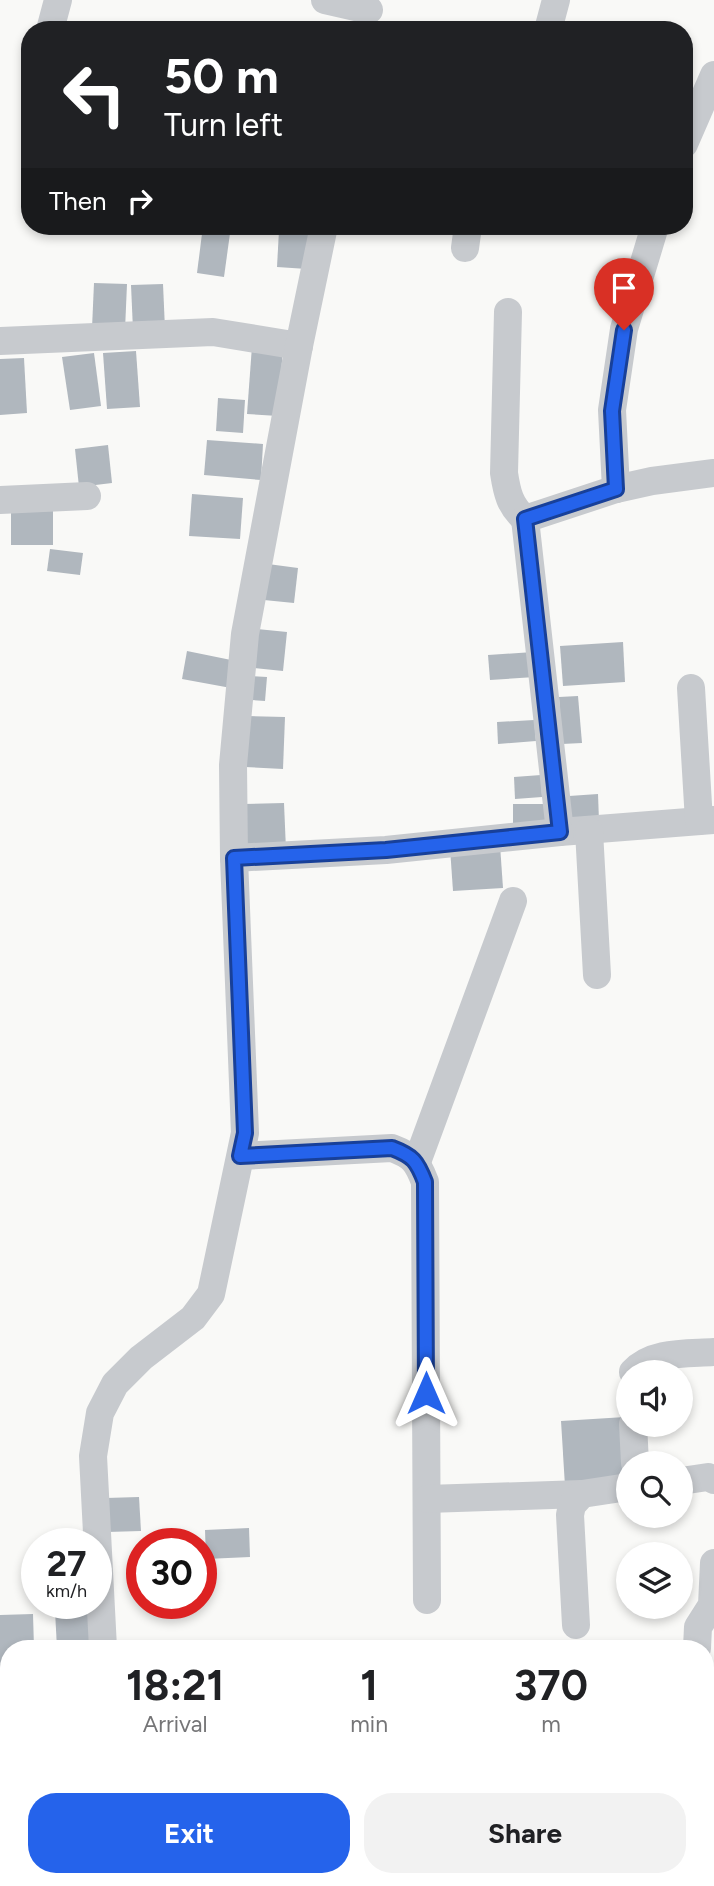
<!DOCTYPE html>
<style>
body{margin:0;font-family:Figtree,sans-serif;background:#f2f2f2;color:#202124;height:100vh;display:flex;flex-direction:column;font-size:26px;white-space:nowrap}
*{box-sizing:border-box;margin:0}
p{font-size:23px;color:#757577}
.icon{flex:none;width:38px;height:38px;fill:none;stroke:currentColor;stroke-width:2;stroke-linecap:round;stroke-linejoin:round}
.map{position:relative;flex:1;overflow:hidden}
.sheet{position:absolute;left:0px;top:1640px;width:714px;height:247px;display:flex;flex-direction:column;background:#fff;border-radius:28px 28px 0 0;box-shadow:0 4px 10px #0003}
.sheet>*{flex:none}
.top-card{position:absolute;left:21px;top:21px;width:672px;height:214px;border-radius:28px;box-shadow:0 4px 10px #0003;background:#202124;color:#fff;overflow:hidden}
.controls{position:absolute;left:616px;top:1360px;display:grid;gap:14px}
.controls a{display:grid;place-items:center;width:77px;height:77px;border-radius:50%;background:#fff;box-shadow:0 4px 10px #0003;font-size:35px}
.speed{position:absolute;left:21px;top:1528px;display:flex;gap:14px;font-size:35px;font-weight:700;text-align:center}
.speed>*{display:grid;place-content:center;width:91px;height:91px;border-radius:50%;background:#fff;box-shadow:0 4px 10px #0003;line-height:1}
.speed small{font-size:18px;font-weight:400}
.speed .limit{border:10px solid #d22;background:#fff;color:#111}
.pin{position:absolute;display:grid;place-items:center;width:60px;height:60px;color:#fff;margin:-72px -30px;border-radius:50% 50% 50% 0;rotate:-45deg;box-shadow:0 0 7px #0007}
.pin .icon{rotate:45deg}
.me{position:absolute;width:77px;margin:-38px;rotate:0deg;stroke-linejoin:round;filter:drop-shadow(0 0 5px #0008)}
.turn{display:flex;align-items:center;gap:24px;height:147px;padding:0 28px;font-size:32px}
.turn .icon{width:91px;height:91px;stroke-width:2.5}
.turn b{display:block;font-size:49px;line-height:60px}
.then{display:flex;align-items:center;height:66px;padding:0 28px;background:#0003;gap:14px;font-size:26px}
.eta{display:flex;justify-content:space-evenly;align-items:center;height:119px;text-align:center}
.eta b{font-size:42px;font-weight:700;line-height:49px}
.cta{display:flex;gap:14px;margin-top:auto;padding:14px 28px}
.cta a{flex:1;height:80px;border-radius:28px;background:#2563eb;color:#fff;font-size:28px;font-weight:700;line-height:80px;text-align:center}
.cta a+a{background:#f2f2f2;color:#202124}
.map>svg:first-child{display:block}
</style>
<div class="map">
<svg width="714" height="1886" viewBox="0 0 714 1886">
<rect width="100%" height="100%" fill="#f9f9f7"/>
<g fill="#b0b7be">
<polygon points="203,226 231,226 224,277 197,273"/>
<polygon points="279,230 310,232 307,269 277,267"/>
<polygon points="94,283 127,284 125,330 92,328"/>
<polygon points="163,284 165,329 133,330 131,285"/>
<polygon points="252,346 283,348 278,416 247,414"/>
<polygon points="136,351 140,407 107,409 103,353"/>
<polygon points="94,353 101,406 70,410 62,357"/>
<polygon points="24,358 27,413 0,415 0,359"/>
<polygon points="218,398 245,400 243,433 216,431"/>
<polygon points="207,440 263,444 261,480 204,475"/>
<polygon points="108,445 112,483 79,487 75,449"/>
<polygon points="192,494 243,498 240,539 189,536"/>
<polygon points="53,505 53,545 11,545 11,506"/>
<polygon points="50,549 83,553 80,575 47,571"/>
<polygon points="268,564 298,568 294,603 264,600"/>
<polygon points="257,629 287,632 283,671 254,668"/>
<polygon points="623,642 625,682 563,686 560,646"/>
<polygon points="187,651 236,661 231,688 182,679"/>
<polygon points="533,652 535,677 490,680 488,655"/>
<polygon points="252,676 267,677 265,701 251,700"/>
<polygon points="578,696 582,743 562,744 559,697"/>
<polygon points="248,716 285,717 283,769 245,767"/>
<polygon points="534,720 536,741 498,744 497,722"/>
<polygon points="541,775 542,797 515,799 514,777"/>
<polygon points="598,794 599,821 571,822 569,796"/>
<polygon points="284,803 286,850 244,851 243,804"/>
<rect x="513" y="804" width="35" height="22"/>
<polygon points="500,845 503,888 453,891 450,848"/>
<polygon points="625,1417 628,1482 565,1486 561,1421"/>
<polygon points="139,1497 141,1531 107,1532 106,1498"/>
<polygon points="249,1528 250,1557 206,1559 205,1530"/>
<polygon points="89,1610 91,1648 57,1648 55,1611"/>
<polygon points="33,1614 34,1648 9,1648 9,1696 0,1696 0,1615"/>
</g>
<g fill="none" stroke-linecap="round" stroke-linejoin="round">
<g stroke="#c7cace" stroke-width="28">
<polyline points="325,0 369,10"/>
<polyline points="50,30 58,0"/>
<polyline points="548,30 556,0"/>
<polyline points="684,144 714,75"/>
<polyline points="465,248 468,226"/>
<path d="M508 312 504 473C507 493 510 506 525 519"/>
<polyline points="0,341 213,332 299,346"/>
<polyline points="714,473 652,481 616,489 525,519 560,832 714,820"/>
<polyline points="616,489 612,410 624,329 655,226"/>
<polyline points="0,500 87,496"/>
<polyline points="691,688 699,821"/>
<polyline points="589,831 597,975"/>
<polyline points="234,858 386,850 560,832"/>
<path d="M241 1156 392 1148C413 1156 417 1161 425 1182L427 1600"/>
<polyline points="417,1162 513,901"/>
<path d="M633 1372C652 1351 687 1354 714 1352"/>
<polyline points="633,1424 635,1463"/>
<polyline points="681,1481 708,1477 714,1480"/>
<polyline points="427,1499 582,1494"/>
<polyline points="576,1625 570,1515 572,1505 582,1494 628,1487"/>
<polyline points="103,1648 93,1456 100,1413 115,1384 141,1358 193,1318 211,1294 245,1133 234,858 233,765 245,634 299,346 324,226"/>
<polyline points="697,1648 698,1627 712,1605 714,1563"/>
<polyline points="114,1878 115,1886"/>
</g>
</g>
<g fill="none" stroke-linecap="round" stroke-linejoin="round">
<defs>
<path id="route" d="M426 1393 425 1182C417 1161 413 1156 392 1148L240 1156 245 1133 234 858 386 850 560 832 525 519 616 489 612 411 624 330"/>
</defs>
<use href="#route" stroke="#184099" stroke-width="18"/>
<use href="#route" stroke="#2563eb" stroke-width="12"/>
</g>
</svg>
<div class="controls">
<a><svg class="icon" aria-label="sound" viewBox="0 0 24 24"><path d="M4 9h4l5-4v14l-5-4H4zM17 9q2 3 0 6"/></svg></a>
<a><svg class="icon" aria-label="search" viewBox="0 0 24 24"><circle cx="10" cy="10" r="6"/><path d="M15 15l6 6"/></svg></a>
<a><svg class="icon" aria-label="layers" viewBox="0 0 24 24"><path d="M12 4l9 5-9 5-9-5zM3 14l9 5 9-5"/></svg></a>
</div>
<div class="speed"><div>27<small>km/h</small></div><div class="limit">30</div></div>
<div class="pin" style="left:624px;top:330px;background:#d93025"><svg class="icon" aria-label="arrive" viewBox="0 0 24 24"><path d="M6 21V4h12l-3 4 3 4H6"/></svg></div>
<svg class="me" style="left:426px;top:1393px" viewBox="-20 -20 40 40"><path d="M0-17L14 15 0 8-14 15z" fill="#2563eb" stroke="#fff" stroke-width="4"/></svg>
<div class="top-card">
<div class="turn"><svg class="icon" aria-label="left" viewBox="0 0 24 24"><path d="M17 20v-9H6M10 6l-5 5 5 5"/></svg><div><b>50 m</b>Turn left</div></div>
<div class="then">Then<svg class="icon" aria-label="right" viewBox="0 0 24 24"><path d="M7 20v-9h11M14 6l5 5-5 5"/></svg></div>
</div>
<section class="sheet">
<div class="eta">
<div><b>18:21</b><p>Arrival</p></div>
<div><b>1</b><p>min</p></div>
<div><b>370</b><p>m</p></div>
</div>
<div class="cta"><a>Exit</a><a>Share</a></div>
</section>
</div>
